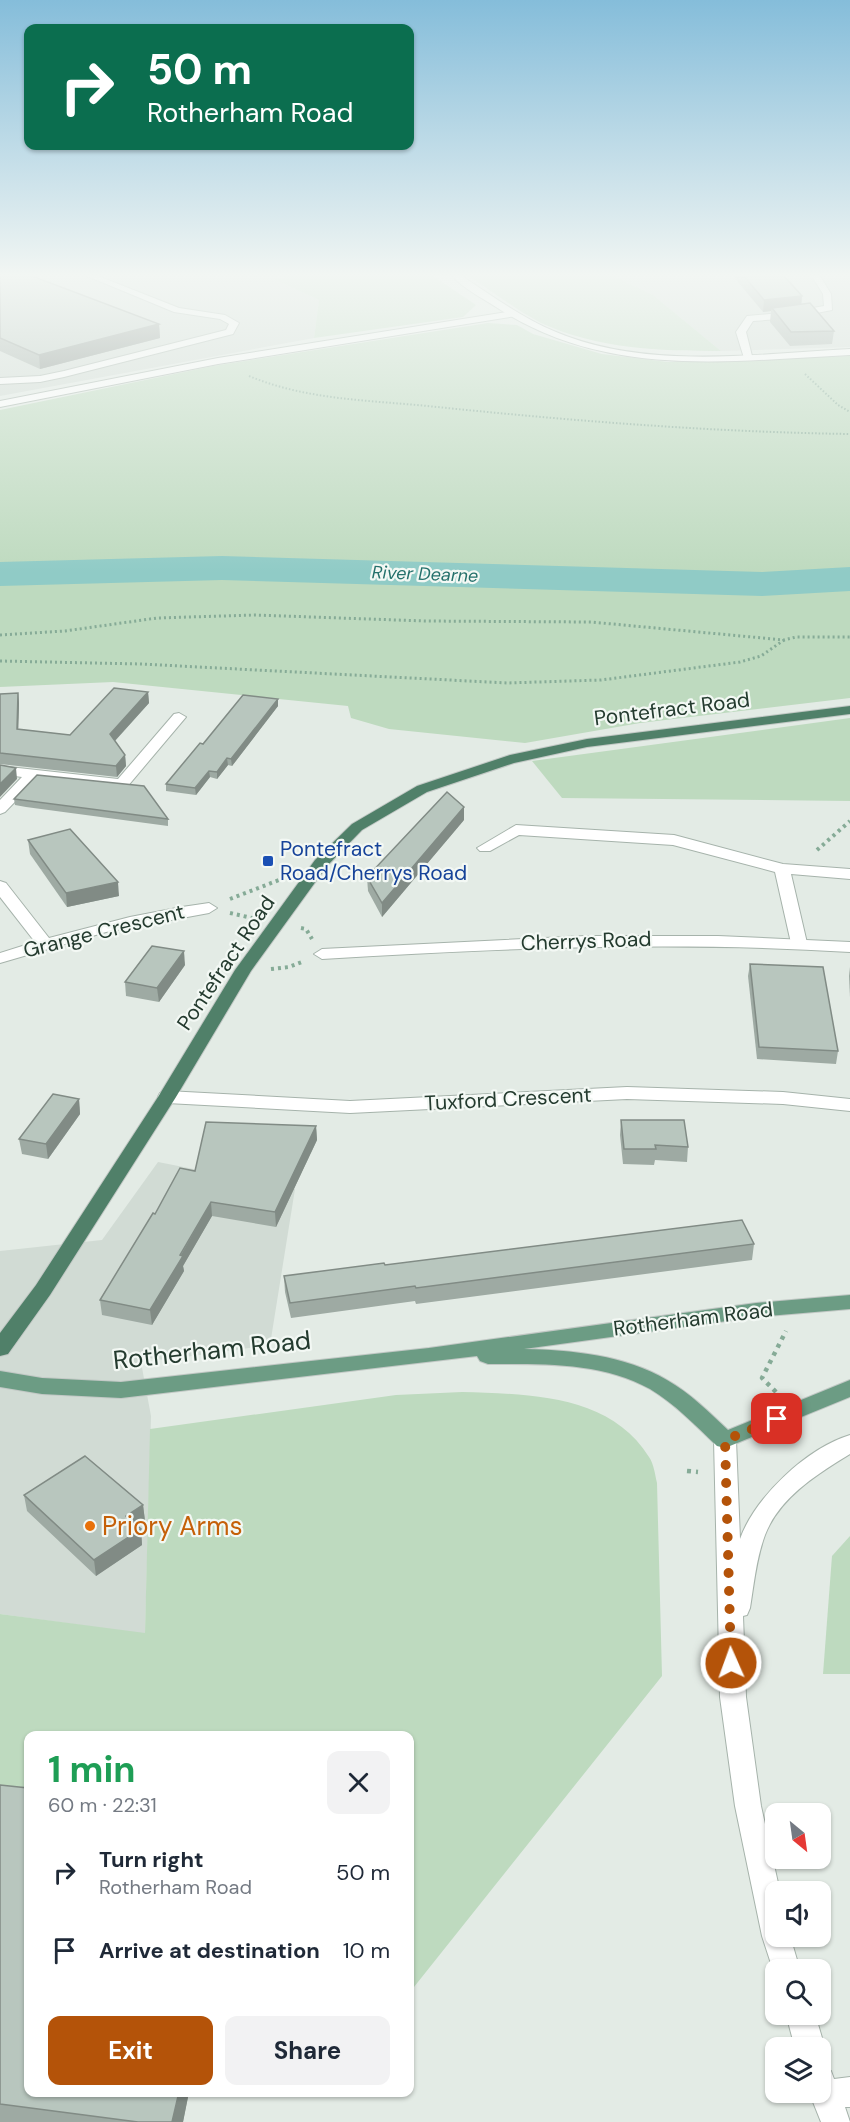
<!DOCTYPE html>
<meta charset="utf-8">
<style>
body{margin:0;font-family:"DM Sans",sans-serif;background:#f2f2f3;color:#1f2937;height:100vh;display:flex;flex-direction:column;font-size:22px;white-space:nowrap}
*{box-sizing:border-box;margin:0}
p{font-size:20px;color:#747a83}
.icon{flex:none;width:33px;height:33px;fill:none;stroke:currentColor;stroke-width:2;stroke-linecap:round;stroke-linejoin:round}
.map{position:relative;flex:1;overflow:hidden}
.drawer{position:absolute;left:24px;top:1731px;width:390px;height:366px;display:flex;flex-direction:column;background:#fff;border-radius:12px;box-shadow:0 2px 4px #0004}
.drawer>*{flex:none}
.hud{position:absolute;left:24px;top:24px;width:390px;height:126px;border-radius:12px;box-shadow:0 2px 4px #0004;background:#0b6e4f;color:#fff;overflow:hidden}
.needle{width:39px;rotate:151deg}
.fabs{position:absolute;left:765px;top:1803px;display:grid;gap:12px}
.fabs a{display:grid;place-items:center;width:66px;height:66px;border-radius:12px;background:#fff;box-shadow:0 2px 4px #0004;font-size:30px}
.pin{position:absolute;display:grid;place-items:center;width:51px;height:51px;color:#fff;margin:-26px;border-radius:12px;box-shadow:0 3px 9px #0006}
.me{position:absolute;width:66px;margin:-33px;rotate:358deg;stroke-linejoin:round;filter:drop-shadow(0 0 4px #0008)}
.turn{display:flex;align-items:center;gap:21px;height:126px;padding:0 24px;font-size:27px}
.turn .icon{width:78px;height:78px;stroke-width:2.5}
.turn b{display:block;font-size:42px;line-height:51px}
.round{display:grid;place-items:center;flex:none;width:63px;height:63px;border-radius:12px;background:#f2f2f3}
.head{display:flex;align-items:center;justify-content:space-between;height:102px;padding:0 24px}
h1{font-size:36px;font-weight:700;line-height:45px;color:#1e9e55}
.cta{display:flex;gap:12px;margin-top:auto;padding:12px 24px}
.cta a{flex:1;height:69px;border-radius:12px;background:#b45309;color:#fff;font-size:24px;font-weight:700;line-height:69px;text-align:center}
.cta a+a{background:#f2f2f3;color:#1f2937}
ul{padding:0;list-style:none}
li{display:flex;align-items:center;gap:18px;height:78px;padding:0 24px}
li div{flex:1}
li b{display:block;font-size:22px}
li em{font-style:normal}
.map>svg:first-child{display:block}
</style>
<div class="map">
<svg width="850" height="2122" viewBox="0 0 850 2122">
<rect width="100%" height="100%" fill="#e3ebe5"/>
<g fill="#d1dbd4">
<polygon points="0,276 291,276 275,279 319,300 314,338 0,396"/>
<polygon points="613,276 850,276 850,347 721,351 653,295"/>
<polygon points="158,1162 295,1189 270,1345 164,1360 140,1357 151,1416 145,1634 0,1614 0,1251 102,1240"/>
</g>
<g fill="#bedabf">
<polygon points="291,276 433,276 476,305 463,317 314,338 319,300 274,279"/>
<path d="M468 276H613L653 295 721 351C659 351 598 349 541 323 516 310 492 291 468 276Z"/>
<polygon points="488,323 517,325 533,334 602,354 668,362 850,356 850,698 640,723 525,743 389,729 351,718 348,706 113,682 0,687 0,579 71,581 137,578 116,568 0,569 0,410 213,366"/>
<polygon points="850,718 850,801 562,798 532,761"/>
<path d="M462 1392C528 1394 610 1394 649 1457 654 1464 655 1475 657 1483L662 1676 410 1992V1736H28V1817L0 1813V1614L145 1633 150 1429 396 1395Z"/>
<polygon points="850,1536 850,1674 823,1674 832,1556"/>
</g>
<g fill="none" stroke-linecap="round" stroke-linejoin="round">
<polygon fill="#90cbc6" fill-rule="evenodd" points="222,556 762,572 850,567 850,591 762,596 222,580 0,586 0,562"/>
<defs>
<g id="service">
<polygon points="87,276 98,276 179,308 225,315 239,323 233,334 64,377 40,382 0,384 0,378 40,376 64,371 226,330 229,324 220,319 174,312"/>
<polygon points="812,276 820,276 831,294 832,310 791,318 753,321 746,332 752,356 744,358 736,332 747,316 791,312 824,306 823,294"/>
<polygon points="516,825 674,835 783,864 850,869 850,879 791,874 807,943 799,948 791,943 775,872 673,845 519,835 490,851 480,851 477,848"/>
</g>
<g id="minor">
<polygon points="513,311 518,314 516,316 218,364 0,407 0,401 218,358"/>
<polygon points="179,713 186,717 127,787 37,779 5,812 0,814 0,800 22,777 0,774 0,766 118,779 174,714"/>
<polygon points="0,881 6,883 49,938 130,917 182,907 209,903 217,908 209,913 106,932 0,963 0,953 35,942 0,897"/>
<path d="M586 936H718L850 942V952C674 941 498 948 322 959L314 954 322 949Z"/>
<polygon points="627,1087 783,1092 850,1099 850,1111 783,1104 627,1099 350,1113 167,1103 160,1101 158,1097 160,1093 167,1091 350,1101"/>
<path d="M725 1432 733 1434 736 1440 740 1539C755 1497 807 1448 850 1435V1454C817 1474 779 1498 765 1535 756 1559 754 1584 750 1608L747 1615 743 1616 746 1697 761 1806 780 1892H776V1936H790L800 1970H776V1979L762 1936 735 1806 720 1697 714 1440 717 1434Z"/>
<polygon points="786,2014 815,2014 825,2048 820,2058 820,2048 795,2048"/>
<polygon points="820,2067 831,2071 834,2079 850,2077 850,2107 845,2107 850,2122 821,2122 809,2092 820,2092"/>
</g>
<path id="tertiary" d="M452 276H462C492 296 522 318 556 332 647 370 754 354 850 349V355C727 361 605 379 496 307 482 298 463 288 452 276Z"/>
<path id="primary" d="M850 1295V1309L756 1317 524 1349C571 1350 625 1355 667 1380 690 1393 709 1412 728 1430L850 1380V1397L725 1448 717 1446C696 1426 675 1404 650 1389 602 1362 542 1364 488 1364L480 1361 477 1356 121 1398 42 1394 0 1387V1371L42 1378 121 1382 429 1348 756 1303Z"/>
<polygon id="trunk" points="850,706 850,714 587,747 514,763 427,792 362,830 327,866 251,971 176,1097 50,1295 8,1354 0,1356 0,1333 36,1285 158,1097 235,970 315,860 352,824 417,786 510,755 587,739"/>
</defs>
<use href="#service" stroke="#a6b3ab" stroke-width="2"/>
<use href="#minor" stroke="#a6b3ab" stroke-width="2"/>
<use href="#tertiary" stroke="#a6b3ab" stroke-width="2"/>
<use href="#primary" stroke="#c2c8c5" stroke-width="2"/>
<use href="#trunk" stroke="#c2c8c5" stroke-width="2"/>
<g stroke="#86ab97" stroke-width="2" stroke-dasharray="1.5 2" stroke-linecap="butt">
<polyline points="805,374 838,405 850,412"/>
<path d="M249 376C309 401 373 400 437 407 574 421 712 432 850 434"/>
</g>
<g stroke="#86ab97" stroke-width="3" stroke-dasharray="2 3" stroke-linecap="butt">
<polyline points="0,635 65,631 157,618 255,615 425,621 591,622 784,640 796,637 850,637"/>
<polyline points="0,661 141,664 507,683 601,680 740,662 761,656 784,640"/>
</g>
<g stroke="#86ab97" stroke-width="4" stroke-dasharray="3 4" stroke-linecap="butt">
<polyline points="817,850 850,821"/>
<polyline points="230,899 279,880"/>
<polyline points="230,913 252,918"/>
<polyline points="301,928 306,929 312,939"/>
<polyline points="271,969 289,967 302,962"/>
</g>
<g stroke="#86ab97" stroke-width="4.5" stroke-dasharray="4 5" stroke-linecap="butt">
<polyline points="776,1392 762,1378 786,1331"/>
<polyline points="687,1471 698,1472"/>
</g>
<use href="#service" fill="#fff" fill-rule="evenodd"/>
<use href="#minor" fill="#fff" fill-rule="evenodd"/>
<use href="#tertiary" fill="#fff" fill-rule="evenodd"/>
<use href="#primary" fill="#6c9c84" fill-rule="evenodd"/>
<use href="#trunk" fill="#508069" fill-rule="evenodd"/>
</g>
<g fill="#9eaaa3">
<polygon points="0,276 159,324 160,338 40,369 0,351"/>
<polygon points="733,276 784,276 802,296 801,305 834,331 832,344 790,346 770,322 771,311 763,312"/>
<polygon points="148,692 149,703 115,741 125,755 126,766 117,777 0,764 0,694 18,693 19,703 18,729 70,735"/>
<polygon points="278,699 278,706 232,766 228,765 217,779 210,777 196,795 166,791 166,784 203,744"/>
<polygon points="14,799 168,819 168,826 26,807 15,805"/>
<polygon points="464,820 382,917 368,891 367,877"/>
<polygon points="28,840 119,896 67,907 30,854"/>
<polygon points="750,964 838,1051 836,1064 757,1059 748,976"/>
<polygon points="185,965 159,1002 126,996 125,982"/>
<polygon points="850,967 850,997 849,976"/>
<polygon points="79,1099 80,1114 48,1159 22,1154 19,1139"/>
<polygon points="621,1120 688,1147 687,1162 655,1160 654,1165 623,1164 620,1135"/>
<polygon points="316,1126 317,1140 276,1227 212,1216 183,1266 184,1271 152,1325 102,1315 100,1300 155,1214 195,1171"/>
<polygon points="754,1244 752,1260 416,1304 415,1301 291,1318 285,1292 284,1276 385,1265"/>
<polygon points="24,1495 143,1505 145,1521 137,1526 141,1529 142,1545 96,1576 27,1511"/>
<polygon points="0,1785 28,2092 189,2092 183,2122 0,2122"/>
</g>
<g fill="#818b85">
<polygon points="802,296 801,308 772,308 771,311 763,312 764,300"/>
<polygon points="159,324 160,338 40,369 39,355"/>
<polygon points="148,692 149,703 111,745 110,734"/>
<polygon points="18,693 19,703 18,740 17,729"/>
<polygon points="278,699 278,706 232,766 231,759"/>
<polygon points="125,755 126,766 117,777 116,766"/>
<polygon points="227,758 228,765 217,779 217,772"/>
<polygon points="16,768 17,779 0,797 0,784"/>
<polygon points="209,771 210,777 196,795 195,788"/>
<polygon points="464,807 464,820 382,917 382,903"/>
<polygon points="118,882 119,896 67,907 66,893"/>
<polygon points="184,951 185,965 159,1002 157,988"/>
<polygon points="79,1099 80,1114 48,1159 46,1144"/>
<polygon points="316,1126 317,1140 276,1227 275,1212"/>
<polygon points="211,1202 212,1216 183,1266 184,1271 152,1325 150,1310"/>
<polygon points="143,1505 145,1521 128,1532 126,1516"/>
<polygon points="141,1529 142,1545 96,1576 94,1560"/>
<polygon points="179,2092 189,2092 183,2122 172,2122"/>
</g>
<g fill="#b8c6be" stroke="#818b85" stroke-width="1.5">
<polygon points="0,276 32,276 159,324 39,355 0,338"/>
<polygon points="744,276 784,276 802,296 764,300"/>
<polygon points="810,303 834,331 791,332 772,308"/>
<polygon points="114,688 148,692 110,734 125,755 116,766 0,753 0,694 18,693 17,729 70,735"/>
<polygon points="243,695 278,699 231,759 227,758 217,772 209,771 195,788 166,784 200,743 203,744"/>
<polygon points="0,765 16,768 0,784"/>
<polygon points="37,775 144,786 168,819 14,799"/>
<polygon points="447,792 464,807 382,903 367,877"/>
<polygon points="70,829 118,882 66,893 28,840"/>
<polygon points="152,946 184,951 157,988 125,982"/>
<polygon points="750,964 823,967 838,1051 759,1047"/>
<polygon points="53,1094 79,1099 46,1144 19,1139"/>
<polygon points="621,1120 684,1120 688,1147 655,1145 656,1149 624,1149"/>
<polygon points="206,1122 316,1126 275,1212 211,1202 180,1255 183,1256 150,1310 100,1300 153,1213 155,1214 180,1168 195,1171"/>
<polygon points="742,1220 754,1244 416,1288 415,1286 290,1303 284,1276 384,1263 385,1265"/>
<polygon points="85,1456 143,1505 126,1516 141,1529 94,1560 24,1495"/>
<polygon points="0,1785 28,1788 28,2092 179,2092 172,2122 138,2122 0,2104"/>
</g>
<linearGradient id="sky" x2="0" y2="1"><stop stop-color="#85bdda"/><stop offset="0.48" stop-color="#f2f6f3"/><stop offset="1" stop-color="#f2f6f3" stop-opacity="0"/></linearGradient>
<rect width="850" height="573" fill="url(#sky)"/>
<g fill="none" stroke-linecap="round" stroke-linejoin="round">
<polyline stroke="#b45309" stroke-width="10" stroke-dasharray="0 18" points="731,1663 725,1440 777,1419"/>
</g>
<rect fill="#1a4fb4" stroke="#f3f8f4" stroke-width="2" x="262" y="855" width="12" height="12" rx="3"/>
<circle fill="#e8710a" stroke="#f3f8f4" stroke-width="2" cx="90" cy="1526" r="6"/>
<g text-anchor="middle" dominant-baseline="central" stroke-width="4.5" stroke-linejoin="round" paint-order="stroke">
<g font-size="18" font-style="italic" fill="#24706b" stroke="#f3f8f4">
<text transform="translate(425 574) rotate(2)">River Dearne</text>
</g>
<g font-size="21" fill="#243b2f" stroke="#f3f8f4">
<text transform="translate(672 709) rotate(-7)">Pontefract Road</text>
<text transform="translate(104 931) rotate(-14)">Grange Crescent</text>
<text transform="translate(586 941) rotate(-2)">Cherrys Road</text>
<text transform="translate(226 963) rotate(-56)">Pontefract Road</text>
<text transform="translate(508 1099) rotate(-3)">Tuxford Crescent</text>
<text transform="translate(693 1319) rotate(-7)">Rotherham Road</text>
</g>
<g font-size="21" fill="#164399" stroke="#f3f8f4" text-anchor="start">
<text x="280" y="849">Pontefract<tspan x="280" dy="24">Road/Cherrys Road</tspan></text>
</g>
<g font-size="26" fill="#243b2f" stroke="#f3f8f4">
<text transform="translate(212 1350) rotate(-6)">Rotherham Road</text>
</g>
<g font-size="26" fill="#c56008" stroke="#f3f8f4" text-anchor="start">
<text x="102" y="1526">Priory Arms</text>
</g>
</g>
</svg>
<div class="fabs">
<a><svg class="needle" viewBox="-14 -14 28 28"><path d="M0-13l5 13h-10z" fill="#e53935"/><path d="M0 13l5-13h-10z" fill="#747a83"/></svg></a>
<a><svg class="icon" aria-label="sound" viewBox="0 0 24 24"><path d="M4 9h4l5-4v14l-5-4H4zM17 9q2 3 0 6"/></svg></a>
<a><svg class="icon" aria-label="search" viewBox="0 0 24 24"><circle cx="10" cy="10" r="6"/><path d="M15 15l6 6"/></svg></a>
<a><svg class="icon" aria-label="layers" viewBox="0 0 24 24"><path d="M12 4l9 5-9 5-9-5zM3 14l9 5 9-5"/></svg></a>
</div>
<div class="pin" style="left:777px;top:1419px;background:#d93025"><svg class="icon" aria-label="arrive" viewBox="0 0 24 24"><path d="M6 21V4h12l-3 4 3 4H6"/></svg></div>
<svg class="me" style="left:731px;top:1663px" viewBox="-20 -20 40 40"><circle r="17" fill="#b45309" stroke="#fff" stroke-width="3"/><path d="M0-11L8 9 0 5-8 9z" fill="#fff"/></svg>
<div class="hud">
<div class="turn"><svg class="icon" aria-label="right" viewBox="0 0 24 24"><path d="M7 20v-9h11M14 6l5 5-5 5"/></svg><div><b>50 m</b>Rotherham Road</div></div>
</div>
<section class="drawer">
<div class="head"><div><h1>1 min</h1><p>60 m · 22:31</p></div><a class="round"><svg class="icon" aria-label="close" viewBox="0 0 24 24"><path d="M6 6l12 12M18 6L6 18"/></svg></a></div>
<ul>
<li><svg class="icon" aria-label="right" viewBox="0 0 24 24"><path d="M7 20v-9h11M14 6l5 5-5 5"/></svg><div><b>Turn right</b><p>Rotherham Road</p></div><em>50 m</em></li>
<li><svg class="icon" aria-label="arrive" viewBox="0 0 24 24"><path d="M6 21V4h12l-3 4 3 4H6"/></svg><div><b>Arrive at destination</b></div><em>10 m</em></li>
</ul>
<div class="cta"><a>Exit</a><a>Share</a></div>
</section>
</div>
